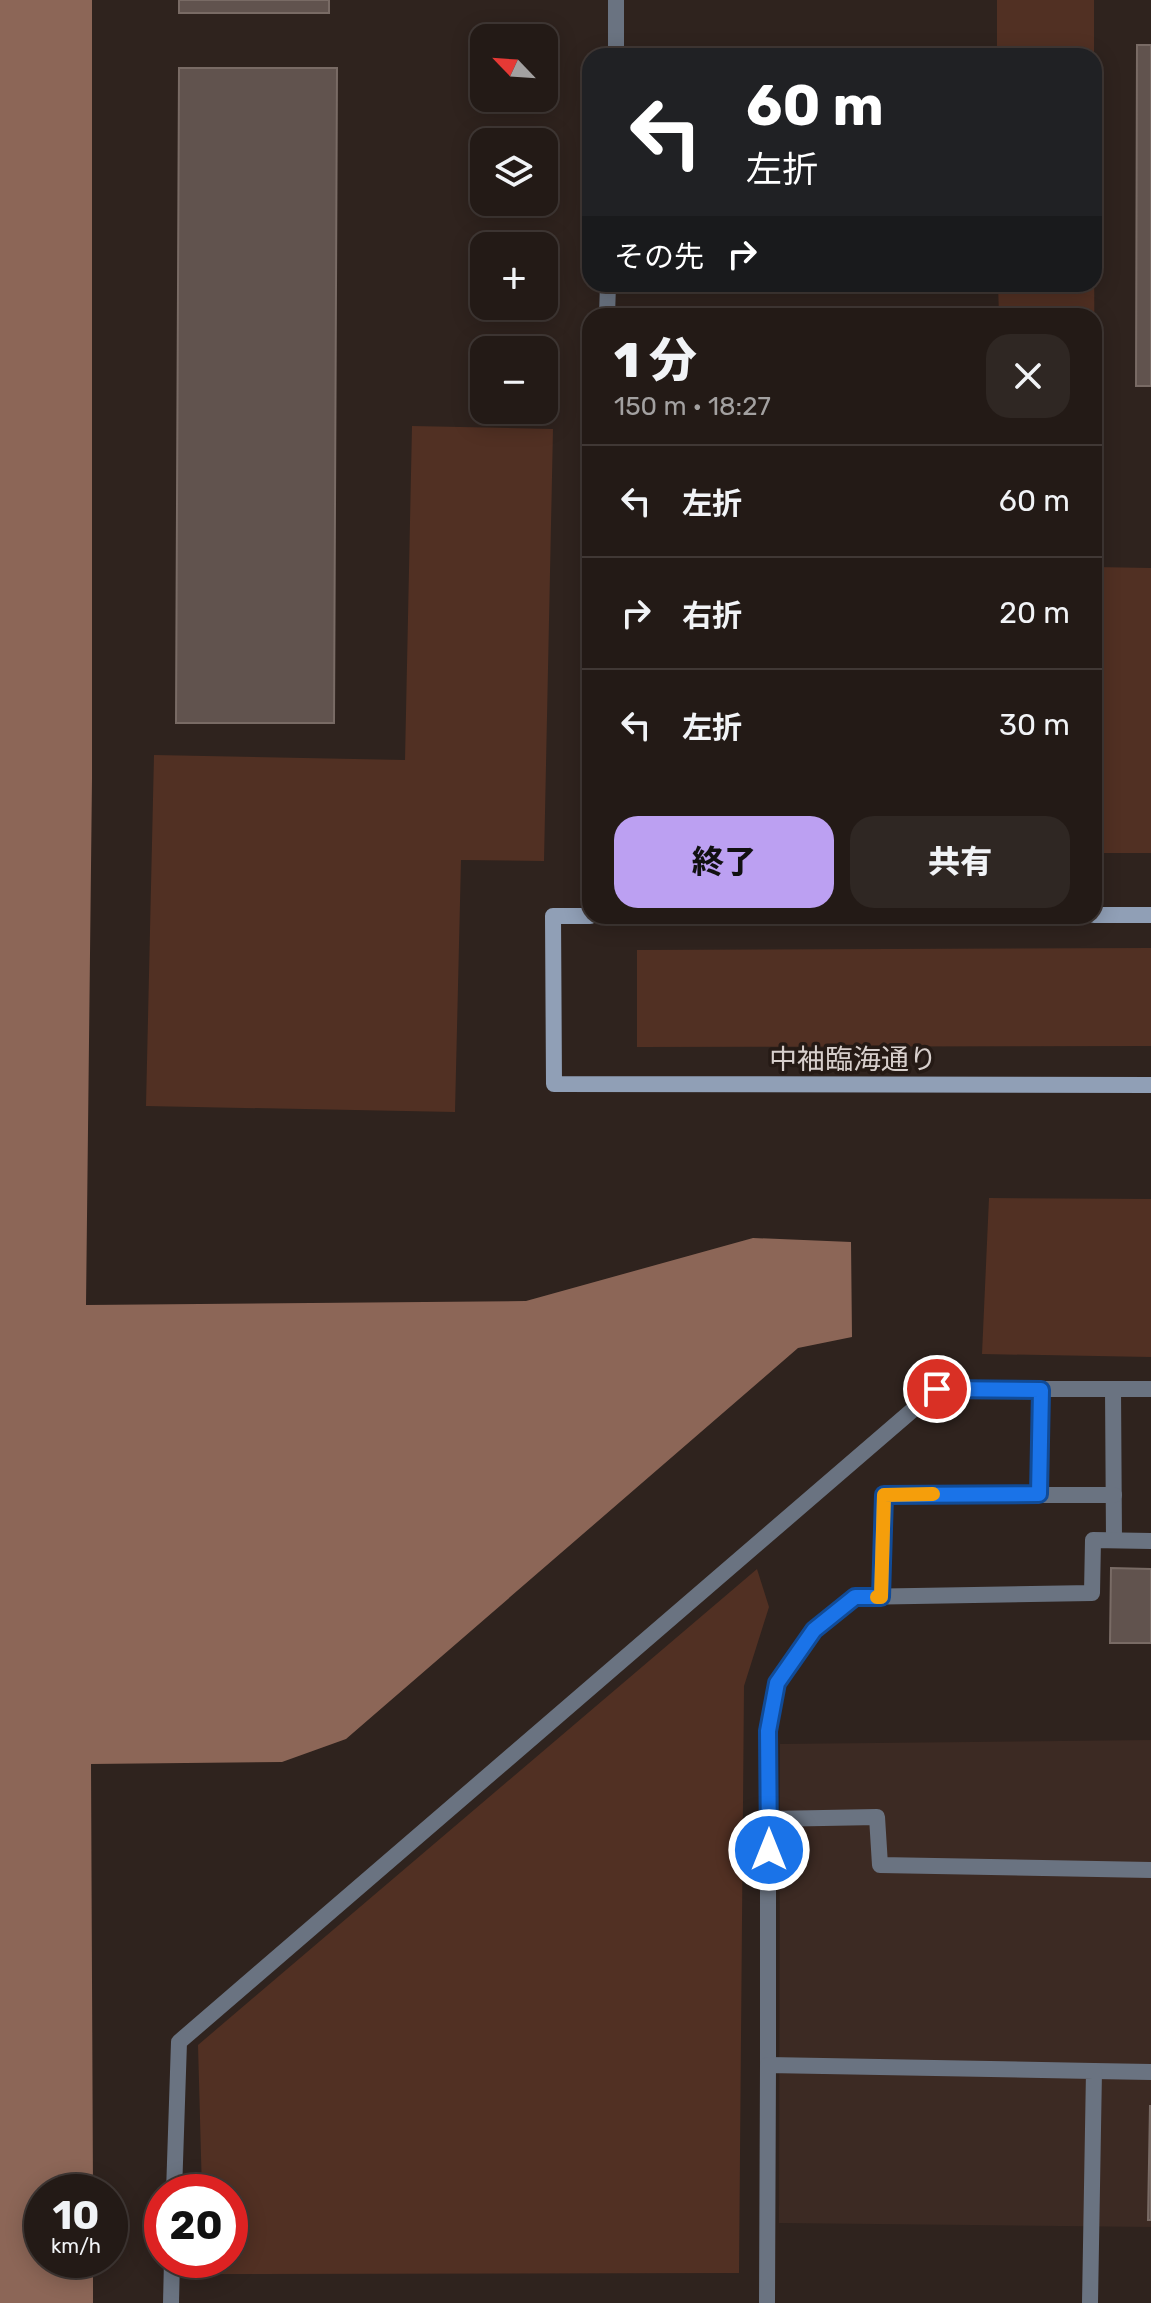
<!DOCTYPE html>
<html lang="ja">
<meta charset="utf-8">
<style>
body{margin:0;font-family:Rubik,"Noto Sans JP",sans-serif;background:#2f2723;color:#f1f3f6;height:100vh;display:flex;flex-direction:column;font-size:30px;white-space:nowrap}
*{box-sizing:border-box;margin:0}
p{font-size:26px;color:#a3a1a1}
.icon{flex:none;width:44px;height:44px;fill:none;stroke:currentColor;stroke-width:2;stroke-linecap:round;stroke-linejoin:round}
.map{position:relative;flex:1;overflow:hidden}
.drawer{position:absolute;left:582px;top:308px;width:520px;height:616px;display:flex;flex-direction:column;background:#231a16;border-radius:24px;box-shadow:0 4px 20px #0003,0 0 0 2px #403835}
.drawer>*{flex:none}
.top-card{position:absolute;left:582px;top:48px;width:520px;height:244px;border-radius:24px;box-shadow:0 4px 20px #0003,0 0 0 2px #403835;background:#202124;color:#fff;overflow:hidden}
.needle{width:52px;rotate:295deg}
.fabs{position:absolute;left:470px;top:24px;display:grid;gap:16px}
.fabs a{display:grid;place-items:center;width:88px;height:88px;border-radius:16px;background:#231a16;box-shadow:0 4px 20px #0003,0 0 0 2px #403835;font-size:40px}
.speed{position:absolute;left:24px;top:2174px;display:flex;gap:16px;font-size:40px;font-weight:700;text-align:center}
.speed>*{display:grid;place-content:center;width:104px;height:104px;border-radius:50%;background:#231a16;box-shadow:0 4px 20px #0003,0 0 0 2px #403835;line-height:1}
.speed small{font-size:20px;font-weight:400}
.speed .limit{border:12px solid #d22;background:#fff;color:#111}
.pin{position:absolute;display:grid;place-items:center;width:68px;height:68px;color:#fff;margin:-34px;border:4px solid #fff;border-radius:50%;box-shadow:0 2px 8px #0007}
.me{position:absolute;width:88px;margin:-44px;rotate:0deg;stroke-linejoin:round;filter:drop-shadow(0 0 6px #0008)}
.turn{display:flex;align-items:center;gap:28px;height:168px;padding:0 32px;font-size:36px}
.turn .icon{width:104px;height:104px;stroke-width:2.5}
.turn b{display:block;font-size:56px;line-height:68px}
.then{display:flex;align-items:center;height:76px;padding:0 32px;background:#0003;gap:16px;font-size:30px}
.round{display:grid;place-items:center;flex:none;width:84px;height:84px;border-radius:24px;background:#2f2723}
.headline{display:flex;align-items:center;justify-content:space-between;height:136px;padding:0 32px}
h1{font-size:48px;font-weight:800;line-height:60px}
.cta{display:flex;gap:16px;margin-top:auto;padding:16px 32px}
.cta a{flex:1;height:92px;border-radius:24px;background:#bca0f2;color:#111;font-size:32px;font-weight:800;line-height:92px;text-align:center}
.cta a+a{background:#2f2723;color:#f1f3f6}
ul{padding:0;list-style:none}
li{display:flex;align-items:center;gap:24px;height:112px;padding:0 32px;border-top:2px solid #403835}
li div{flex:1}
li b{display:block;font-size:30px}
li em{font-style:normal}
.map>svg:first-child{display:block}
</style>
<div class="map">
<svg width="1151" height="2303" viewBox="0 0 1151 2303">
<rect width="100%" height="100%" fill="#2f231e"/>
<polygon fill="#3c2a23" points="1151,1740 1151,2227 779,2223 780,1744"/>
<g fill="#513023">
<rect x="997" y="0" width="97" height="56"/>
<polygon points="1094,202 1095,567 1151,568 1151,853 1094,853 1094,316 999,316 998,284 1094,284"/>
<polygon points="412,426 553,429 544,861 461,860 455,1112 146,1106 154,755 405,760"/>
<polygon points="1151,948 1151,1046 637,1047 637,950"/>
<polygon points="989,1198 1151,1199 1151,1357 982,1354"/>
<polygon points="757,1569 769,1607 744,1686 739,2273 203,2274 203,2260 230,2260 230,2192 202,2192 198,2045"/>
</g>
<polygon fill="#8c6657" points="0,0 92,0 92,779 86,1305 526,1301 753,1238 851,1242 852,1337 798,1348 346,1739 282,1762 91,1764 93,2192 42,2192 42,2260 93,2260 93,2303 0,2303"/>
<g fill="#61534e" stroke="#796b65" stroke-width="2">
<rect x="179" y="0" width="150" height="13"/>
<polygon points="1137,45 1151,45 1151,386 1136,386"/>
<polygon points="179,68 337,68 334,723 176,723"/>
<polygon points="1111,1568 1151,1569 1151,1643 1110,1643"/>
<polygon points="1150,2106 1151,2106 1151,2220 1148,2220"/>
</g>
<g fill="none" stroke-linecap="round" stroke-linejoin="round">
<g stroke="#6a7381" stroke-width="16">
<polyline points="616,56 616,0"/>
<polyline points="607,316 608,284"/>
<polyline points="1113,1389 1114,1540"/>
<polyline points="1039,1494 1041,1390"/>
<polyline points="881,1597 884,1495 1114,1495"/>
<polyline points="769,1819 877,1817 880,1865 1151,1870"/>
<polyline points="768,2065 768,1731 777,1683 814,1630 855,1597 1092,1593 1093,1540 1151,1541"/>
<polyline points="1094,2071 1151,2072"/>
<polyline points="174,2192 179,2042 937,1389 1151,1389"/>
<polyline points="171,2303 172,2260"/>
<polyline points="767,2303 768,2065 1094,2071 1090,2303"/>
</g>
<g stroke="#909fb6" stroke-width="16">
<polyline points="1094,915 1151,915"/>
<polyline points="590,916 553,916 554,1084 1151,1085"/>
</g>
</g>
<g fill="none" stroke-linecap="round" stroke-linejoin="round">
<defs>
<polyline id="route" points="769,1850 768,1731 777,1683 814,1630 855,1597 881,1597 884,1495 1039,1494 1041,1390 937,1389"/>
</defs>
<use href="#route" stroke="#114b97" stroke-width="20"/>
<use href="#route" stroke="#1a73e8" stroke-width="14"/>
<polyline stroke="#f59e0b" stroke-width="14" points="877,1597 881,1597 884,1495 933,1494"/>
</g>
<g text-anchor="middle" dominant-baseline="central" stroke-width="7" stroke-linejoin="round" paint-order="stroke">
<g font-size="28" fill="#d7cfcc" stroke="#251a15">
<text x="853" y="1059">中袖臨海通り</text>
</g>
</g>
</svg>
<div class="fabs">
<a><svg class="needle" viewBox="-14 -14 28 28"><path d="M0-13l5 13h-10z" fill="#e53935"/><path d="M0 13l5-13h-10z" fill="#a3a1a1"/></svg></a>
<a><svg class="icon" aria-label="layers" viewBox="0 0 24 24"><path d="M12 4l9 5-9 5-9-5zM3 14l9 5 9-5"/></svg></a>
<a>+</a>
<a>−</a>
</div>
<div class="speed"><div>10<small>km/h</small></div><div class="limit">20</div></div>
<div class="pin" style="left:937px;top:1389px;background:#d93025"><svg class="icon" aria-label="arrive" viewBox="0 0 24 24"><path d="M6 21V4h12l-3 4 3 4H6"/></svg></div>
<svg class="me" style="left:769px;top:1850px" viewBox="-20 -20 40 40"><circle r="17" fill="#1a73e8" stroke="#fff" stroke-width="3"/><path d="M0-11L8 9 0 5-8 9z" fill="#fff"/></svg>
<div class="top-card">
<div class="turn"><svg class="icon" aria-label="left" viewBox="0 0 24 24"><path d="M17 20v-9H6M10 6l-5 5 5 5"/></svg><div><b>60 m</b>左折</div></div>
<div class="then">その先<svg class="icon" aria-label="right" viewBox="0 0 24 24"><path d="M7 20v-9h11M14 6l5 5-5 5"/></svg></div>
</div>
<section class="drawer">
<div class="headline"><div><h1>1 分</h1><p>150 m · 18:27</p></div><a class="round"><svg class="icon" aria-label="close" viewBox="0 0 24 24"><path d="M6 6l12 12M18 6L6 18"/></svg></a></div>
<ul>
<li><svg class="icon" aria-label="left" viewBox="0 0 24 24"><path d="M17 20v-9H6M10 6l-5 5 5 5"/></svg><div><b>左折</b></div><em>60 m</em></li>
<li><svg class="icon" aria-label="right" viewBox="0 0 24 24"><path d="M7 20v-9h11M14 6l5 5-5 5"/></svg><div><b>右折</b></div><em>20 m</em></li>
<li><svg class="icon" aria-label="left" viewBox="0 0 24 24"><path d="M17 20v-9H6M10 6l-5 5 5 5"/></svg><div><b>左折</b></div><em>30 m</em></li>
</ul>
<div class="cta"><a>終了</a><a>共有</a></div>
</section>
</div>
